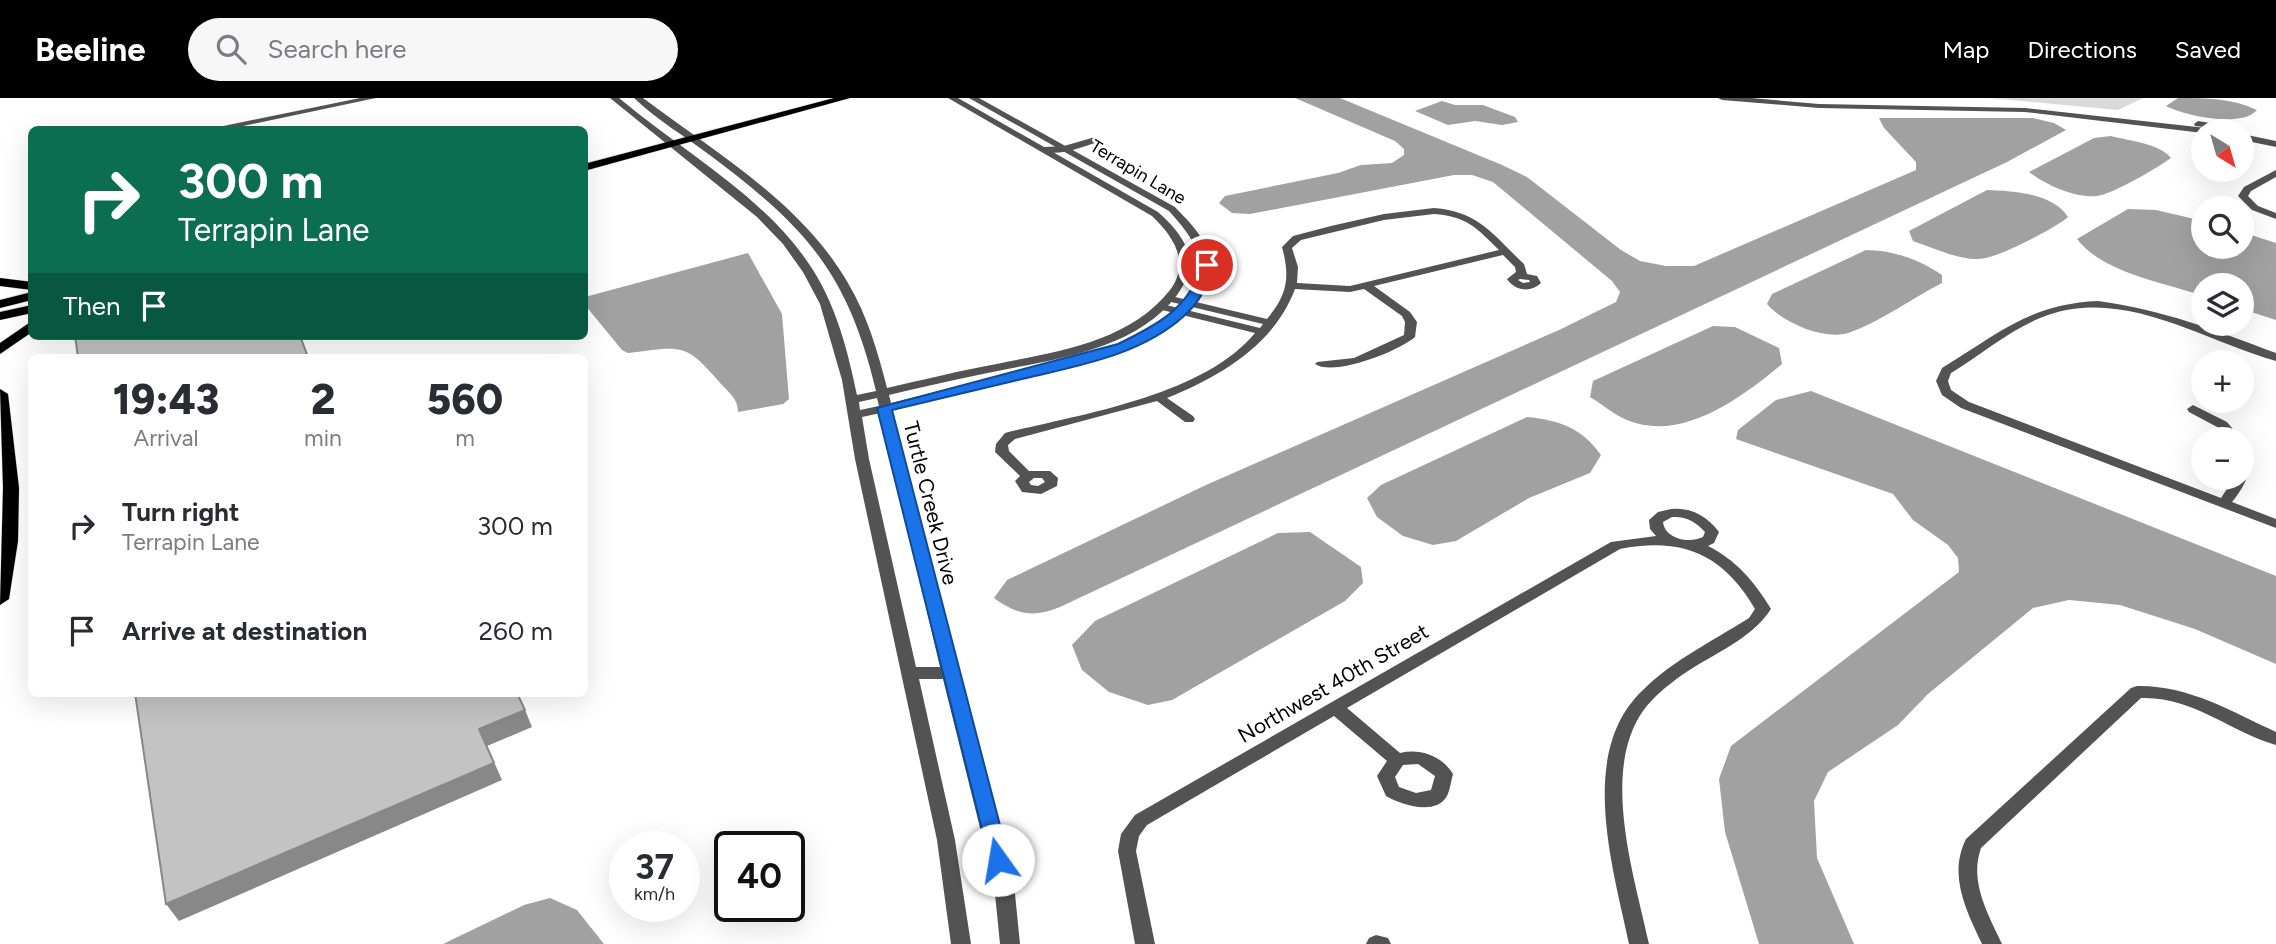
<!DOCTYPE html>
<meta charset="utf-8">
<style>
body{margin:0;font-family:Figtree,sans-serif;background:#f7f7f7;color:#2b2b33;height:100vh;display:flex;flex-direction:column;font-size:26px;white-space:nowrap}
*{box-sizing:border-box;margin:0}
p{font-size:23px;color:#7c7c81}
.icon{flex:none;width:38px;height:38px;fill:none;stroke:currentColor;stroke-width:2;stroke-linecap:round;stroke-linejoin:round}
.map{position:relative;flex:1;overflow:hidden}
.details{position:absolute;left:28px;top:256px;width:560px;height:343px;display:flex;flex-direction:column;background:#fff;border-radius:10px;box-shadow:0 7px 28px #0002}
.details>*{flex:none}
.guide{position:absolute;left:28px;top:28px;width:560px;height:214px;border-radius:10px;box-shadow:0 7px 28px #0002;background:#0b6e4f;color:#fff;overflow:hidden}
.needle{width:46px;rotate:143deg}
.buttons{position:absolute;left:2191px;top:21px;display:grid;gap:14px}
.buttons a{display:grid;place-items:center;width:63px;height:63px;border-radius:50%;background:#fff;box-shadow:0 7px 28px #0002;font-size:35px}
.speed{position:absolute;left:609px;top:733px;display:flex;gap:14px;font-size:35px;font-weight:700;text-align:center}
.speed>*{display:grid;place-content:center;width:91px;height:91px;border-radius:50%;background:#fff;box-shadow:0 7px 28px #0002;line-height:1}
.speed small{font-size:18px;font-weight:400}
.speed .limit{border:4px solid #111;border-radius:10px;background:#fff;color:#111}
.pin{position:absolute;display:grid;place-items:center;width:60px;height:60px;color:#fff;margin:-30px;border:4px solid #fff;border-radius:50%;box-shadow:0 2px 7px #0007}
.me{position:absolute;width:77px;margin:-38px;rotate:347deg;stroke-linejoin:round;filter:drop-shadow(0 0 5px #0008)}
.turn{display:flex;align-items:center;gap:24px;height:147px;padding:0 35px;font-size:32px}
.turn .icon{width:91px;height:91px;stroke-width:2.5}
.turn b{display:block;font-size:49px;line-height:60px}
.then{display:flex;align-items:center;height:66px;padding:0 35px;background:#0003;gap:14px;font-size:26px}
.eta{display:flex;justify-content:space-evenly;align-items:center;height:119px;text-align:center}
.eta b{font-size:42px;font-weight:800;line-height:49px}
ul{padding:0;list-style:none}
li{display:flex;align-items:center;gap:21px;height:105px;padding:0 35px}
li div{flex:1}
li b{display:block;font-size:26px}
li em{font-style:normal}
header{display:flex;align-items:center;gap:42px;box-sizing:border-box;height:98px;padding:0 35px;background:#000;color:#fff}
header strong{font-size:33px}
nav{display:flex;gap:38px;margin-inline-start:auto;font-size:24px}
.search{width:490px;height:63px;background:#f7f7f7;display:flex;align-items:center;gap:18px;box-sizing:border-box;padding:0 24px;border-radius:38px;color:#7c7c81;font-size:26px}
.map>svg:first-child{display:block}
</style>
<header>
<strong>Beeline</strong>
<div class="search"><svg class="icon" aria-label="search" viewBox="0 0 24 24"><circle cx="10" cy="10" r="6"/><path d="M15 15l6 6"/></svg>Search here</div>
<nav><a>Map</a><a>Directions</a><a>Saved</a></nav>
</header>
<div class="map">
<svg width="2276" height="846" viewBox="0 0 2276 846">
<rect width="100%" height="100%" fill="#fff"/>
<polygon fill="#dadada" points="1989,0 2143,0 2118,12"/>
<g fill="#a1a1a1">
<path d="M1295 0H1340L1502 67 1527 79 1621 152 1640 163 1666 168H1694L1916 72V64L1884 30 1879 20H2033L2054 25 2066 32 2007 64 1060 509C1034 520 1017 517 994 500L1007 482 1206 387 1559 232 1616 204 1620 194 1612 183 1493 84 1472 77H1454L1250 116 1232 115 1219 105 1225 98 1338 75 1361 67 1392 65 1404 57V51L1395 43Z"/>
<path d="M2178 0C2205 0 2232 0 2257 12 2242 30 2185 18 2166 8Z"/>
<polygon points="1442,3 1455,7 1483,7 1515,19 1518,24 1502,27 1475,23 1448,27 1415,13"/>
<path d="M2111 38C2129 43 2159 45 2171 60 2157 70 2113 96 2097 98 2075 100 2046 87 2029 74L2094 40Z"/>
<path d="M1987 92C2013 93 2053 95 2068 119 2054 131 2004 156 1986 160 1964 165 1934 150 1913 143L1909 133Z"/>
<path d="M2128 111 2156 112 2203 123V149H2242V134L2276 145V222L2242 211V187H2203V198C2163 184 2103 175 2077 141Z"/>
<path d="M1866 152C1893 152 1920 162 1942 177V185C1912 200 1882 223 1851 234 1827 244 1783 225 1767 206L1772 196Z"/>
<path d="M748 155 782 216 789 301 783 306 738 314C738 302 730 295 722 287 685 244 684 248 628 255L622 252 585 207V199Z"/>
<path d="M1713 228 1735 229 1779 250 1782 266C1742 299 1682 345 1627 322 1614 317 1602 306 1590 299L1593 283Z"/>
<polygon points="1811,293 2276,478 2276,566 2195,531 2120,507 2069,502 2033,510 1928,596 1898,627 1828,674 1814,703 1817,760 1854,846 1759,846 1725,734 1719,681 1731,648 1959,474 1958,460 1948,447 1913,422 1893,396 1736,341 1738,332 1776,302"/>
<path d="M1527 319C1559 322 1582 330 1601 357L1590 375 1529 400 1456 443 1433 447 1403 438 1377 419 1367 400 1381 387Z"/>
<polygon points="1310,434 1361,469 1363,485 1345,503 1172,602 1148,607 1109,594 1082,572 1072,547 1095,523 1278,435"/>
<polygon points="550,800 577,812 604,846 443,846 524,807"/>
</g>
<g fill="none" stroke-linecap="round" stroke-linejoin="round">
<defs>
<g id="primary">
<polygon points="834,0 850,0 584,73 584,66"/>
<polygon points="0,180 32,184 32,192 0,188"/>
<polygon points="32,194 32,202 0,210 0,202"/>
<polygon points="32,207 32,215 0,222 0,214"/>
<polygon points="32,223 32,234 0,256 0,245"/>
<polygon points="0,291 8,296 19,390 18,443 9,501 0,507 3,390"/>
</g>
</defs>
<use href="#primary" stroke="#dbdbdb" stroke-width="1"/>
<g fill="#535353" fill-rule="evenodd">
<polygon points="360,0 376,0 224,32 204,32"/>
<path d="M1095 39 1098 40V44C1082 49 1056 60 1041 52L1045 49 1064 48Z"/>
<polygon points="2276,72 2276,79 2251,93 2248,98 2258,108 2276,115 2276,121 2252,112 2238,98 2244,89"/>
<path d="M1434 110C1480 114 1492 136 1524 166L1527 176 1537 178 1541 185C1531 195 1515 193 1507 181L1516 174 1515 169 1503 157 1374 188 1410 214 1417 224 1415 239C1399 253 1334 279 1315 266L1317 264 1354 260 1404 237 1405 224 1402 218 1364 191 1350 194 1295 191C1274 247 1221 278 1167 300L1193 318 1195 321 1193 324H1185L1157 303 1015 341 1008 347 1009 353 1029 373H1050L1058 380 1057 388 1041 396 1022 394 1015 383 1020 378 995 354 996 346 1005 335C1081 316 1203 298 1255 235L1158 211V207L1162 206 1260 230 1263 226 1167 203V199L1171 198 1267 221C1288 196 1290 179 1282 149L1293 138 1331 128 1384 116ZM1434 116C1466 118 1477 130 1499 152L1350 188 1297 185 1298 169 1292 150 1301 142 1384 122ZM1520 181 1529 182 1530 184 1523 185 1518 182ZM1034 380H1042L1045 384 1038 388 1031 387 1029 384Z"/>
<path d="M2098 203C2161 211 2217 233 2276 255V263C2204 243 2126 190 2048 217 2013 229 1982 256 1951 275L1948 283 1951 292 1969 304 2221 400 2234 380H2242V349L2247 350C2255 370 2245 388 2232 404L2276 421V430L1961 310 1942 297 1936 283 1942 270C1998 236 2029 206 2098 203Z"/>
<polygon points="2193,307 2227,324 2241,341 2228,341 2219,330 2189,314 2187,311"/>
<path d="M1671 411C1691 409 1707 418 1719 434L1714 445 1708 448C1737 463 1754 483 1771 511 1751 542 1712 556 1682 577 1668 587 1653 599 1643 613 1600 674 1635 780 1649 846H1629C1613 769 1577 654 1643 592 1673 562 1713 543 1749 520L1755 511C1723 456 1682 439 1620 451L1347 610 1400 655C1420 650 1442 658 1453 676 1451 683 1450 692 1447 698 1436 718 1401 707 1386 698L1377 678 1387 663 1334 618 1147 727 1139 738 1136 753 1155 846H1135L1118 753 1121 736 1135 717 1611 444 1656 438 1650 431 1649 422 1658 414ZM1672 419C1686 418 1696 424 1705 434L1703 439C1689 446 1665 441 1663 424ZM1418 666 1435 678 1431 692 1416 695 1399 689 1395 679 1403 667Z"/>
<path d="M2137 588C2188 587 2231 613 2276 634V647C2229 633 2192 598 2141 600L1981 750C1969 784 1988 816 2002 846H1982C1966 812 1948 777 1966 741L2131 590Z"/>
<polygon points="1376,837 1388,840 1391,846 1366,846 1369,840"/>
</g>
<g fill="#535353" fill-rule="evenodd">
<path d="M610 0H619C684 55 767 99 813 172 837 210 848 254 857 297L876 293C848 175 806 129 711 58 686 39 657 22 634 0H643C716 55 801 104 848 185 867 217 878 254 887 290 918 283 950 275 981 269 1046 255 1126 248 1170 192 1191 164 1173 138 1152 118L948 0H958L1158 114C1185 138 1202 163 1177 197 1132 256 1045 262 978 277 948 283 918 290 889 297L891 305C927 296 964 287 1001 279 1052 266 1194 241 1199 173 1201 148 1184 130 1169 113L969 0H979L1175 109C1188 123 1204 137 1208 157 1226 241 1063 271 1006 285 968 293 930 303 892 312L932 477 1002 738 1014 786 1020 846H1000L994 786 943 581H919L955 742 971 846H951L937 742 855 361 842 282 820 206 803 174 783 146 757 119ZM877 300 879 308 860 312 859 304ZM881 315 940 569H916L869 361 862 319Z"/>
<polygon points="1718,0 1751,0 1819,6 2025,10 2206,30 2210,33 2203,33 2203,35 2025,14 1819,10 1722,2"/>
<polygon points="2198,23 2241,30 2245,33 2242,35 2242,33 2195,28 2194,26"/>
<polygon points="2242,36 2276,43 2276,49 2242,42"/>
</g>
<use href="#primary" fill="#000" fill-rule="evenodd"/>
</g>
<polygon fill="#888" points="525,612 532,629 487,648 502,682 179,823 166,806 479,631"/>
<g fill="#c3c3c3" stroke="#888" stroke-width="2">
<polygon points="75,238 300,238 308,259 78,259"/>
<polygon points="135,595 517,595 525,612 479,631 494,665 166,806"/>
</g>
<path fill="#1a73e8" stroke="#114b97" stroke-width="2" d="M1207 163 1213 167C1209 186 1199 204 1185 217 1142 257 1077 268 1022 281 979 291 935 302 892 312L1009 762 1006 768 998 771 991 768 877 310 1118 246C1155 228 1191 210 1201 167Z"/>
<g text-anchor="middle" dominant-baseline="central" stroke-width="5" stroke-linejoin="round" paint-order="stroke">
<g font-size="18" fill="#000" stroke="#fff">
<text transform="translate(1138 74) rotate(31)">Terrapin Lane</text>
</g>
<g font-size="21" fill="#000" stroke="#fff">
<text transform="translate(931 405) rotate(76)">Turtle Creek Drive</text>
<text transform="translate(1333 585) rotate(-30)">Northwest 40th Street</text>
</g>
</g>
</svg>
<div class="buttons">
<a><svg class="needle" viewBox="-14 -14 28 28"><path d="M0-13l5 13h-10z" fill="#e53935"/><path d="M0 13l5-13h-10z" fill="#7c7c81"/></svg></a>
<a><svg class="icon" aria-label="search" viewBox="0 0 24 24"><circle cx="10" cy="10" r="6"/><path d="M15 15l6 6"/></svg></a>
<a><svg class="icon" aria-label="layers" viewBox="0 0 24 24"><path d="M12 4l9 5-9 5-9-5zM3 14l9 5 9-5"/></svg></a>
<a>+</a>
<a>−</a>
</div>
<div class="speed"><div>37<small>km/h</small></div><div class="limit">40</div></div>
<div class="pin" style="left:1207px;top:167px;background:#d93025"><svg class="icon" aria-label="arrive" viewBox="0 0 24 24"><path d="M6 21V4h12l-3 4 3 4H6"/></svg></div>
<svg class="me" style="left:998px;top:762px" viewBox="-20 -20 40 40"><circle r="19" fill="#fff"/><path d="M0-13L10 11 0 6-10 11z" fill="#1a73e8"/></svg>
<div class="guide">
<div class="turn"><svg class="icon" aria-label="right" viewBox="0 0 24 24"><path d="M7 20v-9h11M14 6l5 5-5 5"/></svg><div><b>300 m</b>Terrapin Lane</div></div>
<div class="then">Then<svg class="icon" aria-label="arrive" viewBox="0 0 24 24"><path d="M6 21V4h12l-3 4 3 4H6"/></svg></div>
</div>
<section class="details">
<div class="eta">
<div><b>19:43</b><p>Arrival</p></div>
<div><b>2</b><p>min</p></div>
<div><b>560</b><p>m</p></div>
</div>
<ul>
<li><svg class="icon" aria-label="right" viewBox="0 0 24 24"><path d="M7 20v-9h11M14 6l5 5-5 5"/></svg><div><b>Turn right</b><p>Terrapin Lane</p></div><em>300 m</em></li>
<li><svg class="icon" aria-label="arrive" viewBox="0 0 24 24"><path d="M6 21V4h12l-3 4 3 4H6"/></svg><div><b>Arrive at destination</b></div><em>260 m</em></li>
</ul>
</section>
</div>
